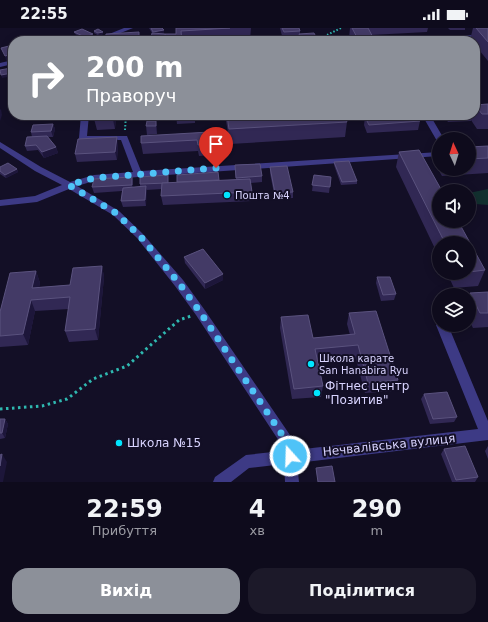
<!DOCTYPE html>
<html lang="uk">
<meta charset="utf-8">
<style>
body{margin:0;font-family:"DejaVu Sans",sans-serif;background:#1c1929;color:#f1f3f6;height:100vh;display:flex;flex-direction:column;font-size:15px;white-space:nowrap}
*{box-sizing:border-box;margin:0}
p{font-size:13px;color:#9b9ba3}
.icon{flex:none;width:22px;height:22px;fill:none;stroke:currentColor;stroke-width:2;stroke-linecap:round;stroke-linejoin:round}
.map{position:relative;height:454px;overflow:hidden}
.side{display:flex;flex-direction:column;background:#0e0b1c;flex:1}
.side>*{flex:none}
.guide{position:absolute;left:8px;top:8px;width:472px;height:84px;border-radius:16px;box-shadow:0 2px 10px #0003,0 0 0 1px #2e2b3b;background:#8c9099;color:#fff;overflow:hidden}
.needle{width:26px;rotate:356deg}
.fabs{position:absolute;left:432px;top:104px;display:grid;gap:8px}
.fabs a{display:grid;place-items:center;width:44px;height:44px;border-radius:50%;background:#0e0b1c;box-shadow:0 2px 10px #0003,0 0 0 1px #2e2b3b;font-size:20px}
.pin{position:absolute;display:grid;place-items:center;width:34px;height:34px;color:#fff;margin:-41px -17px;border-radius:50% 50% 50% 0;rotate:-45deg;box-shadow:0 0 4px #0007}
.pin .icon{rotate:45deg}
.me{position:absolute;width:44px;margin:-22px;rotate:340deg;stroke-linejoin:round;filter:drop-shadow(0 0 3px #0008)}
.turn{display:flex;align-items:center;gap:14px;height:84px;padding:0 12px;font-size:18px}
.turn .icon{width:52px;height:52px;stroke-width:2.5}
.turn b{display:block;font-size:28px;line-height:34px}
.eta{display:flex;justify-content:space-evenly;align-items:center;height:68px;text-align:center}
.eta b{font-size:24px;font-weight:700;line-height:28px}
.action{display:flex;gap:8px;margin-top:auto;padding:8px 12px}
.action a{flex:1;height:46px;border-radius:16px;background:#8c9099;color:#fff;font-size:16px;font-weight:700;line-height:46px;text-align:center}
.action a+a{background:#1c1929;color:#f1f3f6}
.status{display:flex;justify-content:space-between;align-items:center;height:28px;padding:0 20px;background:#0e0b1c;direction:ltr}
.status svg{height:11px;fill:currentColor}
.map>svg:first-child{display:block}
</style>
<div class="status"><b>22:55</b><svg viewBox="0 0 49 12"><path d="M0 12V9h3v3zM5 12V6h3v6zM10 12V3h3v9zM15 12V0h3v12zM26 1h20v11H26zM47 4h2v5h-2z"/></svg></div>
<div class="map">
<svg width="488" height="454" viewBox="0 0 488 454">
<rect width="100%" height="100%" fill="#130f26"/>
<polygon fill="#12302f" points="488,161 488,177 475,176 469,174 469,165"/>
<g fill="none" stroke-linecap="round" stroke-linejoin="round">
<g stroke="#2fb8b0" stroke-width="2" stroke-dasharray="1.5 2" stroke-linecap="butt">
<polyline points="314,11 319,11 341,0"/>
<polyline points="125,102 126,87"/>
</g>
<polyline stroke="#2fb8b0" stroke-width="3" stroke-dasharray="2.5 3.5" stroke-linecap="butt" points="0,381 42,378 67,371 93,351 127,338 179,292 191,288"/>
<g fill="#3d3a85" fill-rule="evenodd">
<polygon points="124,0 133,0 101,13 92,13"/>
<polygon points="488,6 488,10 442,13 411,13 414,11"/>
<polygon points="13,32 13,36 0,39 0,35"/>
<polygon points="81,87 89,87 87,108 127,108 141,143 439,124 439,128 138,149 94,153 77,158 119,183 143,206 183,252 204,281 292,410 295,422 478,401 436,297 439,294 439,297 448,297 488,393 488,412 297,435 299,454 285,454 284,436 249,440 231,454 213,454 215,449 246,427 282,423 281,416 196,287 175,258 137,210 113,187 69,161 37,174 0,178 0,172 35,168 62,157 35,143 0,120 0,114 41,139 70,154 94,147 133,144 121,112 80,112 79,110"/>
<polygon points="422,87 430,87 444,111 439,111 439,113 437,113"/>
<polygon points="437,281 439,281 439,293 435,292 432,285 433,282"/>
</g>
</g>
<g fill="#312854">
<polygon points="149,0 162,0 164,2 164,6 176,6 176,0 251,0 250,12 239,13 148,13 151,10 152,5"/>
<polygon points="280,0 299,0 300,3 300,6 318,13 298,13 299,11 283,12"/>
<polygon points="350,0 428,0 427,4 371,7 375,13 350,13 349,10"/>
<polygon points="448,0 465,0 465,2 450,2"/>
<polygon points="473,0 488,0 488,33 475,17 475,13 471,13 470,12"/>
<polygon points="94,3 103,4 103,6 99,8 94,5"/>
<polygon points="74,4 93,6 93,9 86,12 75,6"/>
<polygon points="488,76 488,101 477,101 471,92 471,93 448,94 443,87 475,87 475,77"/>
<polygon points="93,87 116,87 115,101 97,102"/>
<polygon points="176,87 195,87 195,95 177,96"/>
<polygon points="225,87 251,87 252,89 347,94 345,109 230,116"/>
<polygon points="365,89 420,93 418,102 367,105 364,97"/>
<polygon points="156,93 157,102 157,106 147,107 146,98"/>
<polygon points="53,96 55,101 53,109 48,109 56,119 58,125 44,130 38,122 27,123 25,118 32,109 31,104"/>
<polygon points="210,104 211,127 199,128 198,123 143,126 141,115"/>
<polygon points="118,117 117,132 77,134 75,126"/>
<polygon points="488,118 488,145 442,148 435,136 439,124 439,141 469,141 469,119"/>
<polygon points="419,122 442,163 439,163 439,193 458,193 485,242 478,258 454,260 447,245 469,245 469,215 439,215 439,229 396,139 399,124"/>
<polygon points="334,134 357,153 357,156 341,157 334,137"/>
<polygon points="235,137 262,148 262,154 251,155 252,164 252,173 163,177 161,168 162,161 146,162 146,178 123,179 121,173 122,163 94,165 92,159 132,149 133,155 133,159 140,159 140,156 177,155 218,144 219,153 236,152"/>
<polygon points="0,139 17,141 18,144 6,150 0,146"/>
<polygon points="270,139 293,164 293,170 275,171 270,145"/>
<polygon points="314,147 331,149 329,165 312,163"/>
<polygon points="184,229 223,252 205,261 185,235"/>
<polygon points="102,238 104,249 98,312 69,314 65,303 69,281 35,283 28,317 0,319 0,284 36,243 40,255 39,259 70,257"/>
<polygon points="377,249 396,266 394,272 381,273 376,255"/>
<polygon points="488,264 488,299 473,300 469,292 469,268 470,265"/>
<polygon points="349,285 398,352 394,363 365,365 355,328 317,331 323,358 321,369 292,371 280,300 281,289 313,310 350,307 347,296"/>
<polygon points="424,366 457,389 454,394 430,396 421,371"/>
<polygon points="0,391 5,391 8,396 5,410 0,411"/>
<polygon points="488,418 488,431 485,423"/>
<polygon points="444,421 478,449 475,454 452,454 441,426"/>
<polygon points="316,440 335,454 318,454 316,442"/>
</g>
<g fill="#1d163a">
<polygon points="164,2 164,7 154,9 153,4"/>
<polygon points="103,4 103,6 99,8 98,5"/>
<polygon points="139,4 140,13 139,13"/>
<polygon points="93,6 93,9 86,12 85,9"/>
<polygon points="167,6 165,13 158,13"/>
<polygon points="13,26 13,32 6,33 5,28"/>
<polygon points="11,40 13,48 2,50 1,47"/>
<polygon points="1,81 2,87 0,93 0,82"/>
<polygon points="112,87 116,87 115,101"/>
<polygon points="156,93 157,102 157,106 156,98"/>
<polygon points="53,96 55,101 53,109 51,103"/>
<polygon points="117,109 118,117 117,132 115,124"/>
<polygon points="56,119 58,125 44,130 42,124"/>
<polygon points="17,141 18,144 6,150 5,147"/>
<polygon points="132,149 133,155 133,163 132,157"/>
<polygon points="146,158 147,164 146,178 145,172"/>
<polygon points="102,238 104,249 98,312 95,301"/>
<polygon points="36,243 40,255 37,271 32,260"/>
<polygon points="223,246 223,252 205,261 205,255"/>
<polygon points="31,272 35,283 28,317 23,306"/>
<polygon points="5,391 8,396 5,410 2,405"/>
<polygon points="2,426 7,434 3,454 0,454 0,438"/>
</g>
<g fill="#433a66" stroke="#5a527e">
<polygon points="151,0 162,0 164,2 153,4"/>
<polygon points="176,0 230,0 181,3 182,13 165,13 165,6 176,6"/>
<polygon points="282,0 299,0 300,3 284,4"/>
<polygon points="352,0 368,0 375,13 359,13"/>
<polygon points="476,0 488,0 488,14"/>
<polygon points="82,1 93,6 85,9 74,4"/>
<polygon points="98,1 103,4 98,5 94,3"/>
<polygon points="139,4 139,13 105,13 106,6"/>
<polygon points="152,5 165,6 165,8 158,13 148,13 148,11 151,10"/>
<polygon points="314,5 318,13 302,13 299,6"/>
<polygon points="68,10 72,13 61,13 60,12"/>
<polygon points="56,11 59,13 49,13"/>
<polygon points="13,17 13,26 5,28 1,20"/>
<polygon points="11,40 12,45 1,47 0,42"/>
<polygon points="488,76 488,86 482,86 475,77"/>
<polygon points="227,87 251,87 252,89 294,87 344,87 347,94 229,101"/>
<polygon points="391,87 416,87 420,93 369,97 365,89"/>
<polygon points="147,93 156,93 156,98 146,98"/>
<polygon points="53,96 51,103 31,104 33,97"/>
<polygon points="210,104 211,116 198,117 197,112 141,115 141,108"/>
<polygon points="47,108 56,119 42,124 36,117 25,118 27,109"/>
<polygon points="117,109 115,124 75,126 78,111"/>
<polygon points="488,118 488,130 469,131 469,119"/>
<polygon points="419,122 442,163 439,163 439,193 458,193 485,242 469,244 469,215 445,215 399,124"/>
<polygon points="349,133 357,153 342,154 334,134"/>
<polygon points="8,135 17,141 5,147 0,143 0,139"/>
<polygon points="260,136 262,148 236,150 235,137"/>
<polygon points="287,138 293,164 275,165 270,139"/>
<polygon points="218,144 219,152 177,154 177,147"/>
<polygon points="168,147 168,155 140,156 140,149"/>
<polygon points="314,147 331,149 330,159 312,157"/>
<polygon points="132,149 132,157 92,159 94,151"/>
<polygon points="250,151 252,164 161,168 162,155"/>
<polygon points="146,158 145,172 121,173 123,160"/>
<polygon points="203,221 223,246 205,255 184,229"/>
<polygon points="102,238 95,301 65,303 70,269 31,272 23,306 0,308 0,284 10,245 36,243 32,260 70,257 73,240"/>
<polygon points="377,249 390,249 396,266 383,267"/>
<polygon points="488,264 488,285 480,285 470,265"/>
<polygon points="376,283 398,352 368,355 358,317 315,321 323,358 294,361 281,289 308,287 313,310 355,306 349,285"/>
<polygon points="447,364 457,389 433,391 424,366"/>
<polygon points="0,391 5,391 2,405 0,405"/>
<polygon points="465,418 478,449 456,452 444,421"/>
<polygon points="2,426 0,438 0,427"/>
<polygon points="332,438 335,454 318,454 316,440"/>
</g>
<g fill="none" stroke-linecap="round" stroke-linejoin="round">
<polyline stroke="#4fc3f7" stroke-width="7" stroke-dasharray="0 12.6" points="216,140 94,150 69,157 116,185 140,208 179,255 200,284 287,414 290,428"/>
</g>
<g fill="#00e5ff" stroke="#130f26" stroke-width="1.5">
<circle cx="227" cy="167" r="4"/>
<circle cx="311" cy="336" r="4"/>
<circle cx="317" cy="365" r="4"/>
<circle cx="119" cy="415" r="4"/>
</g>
<g text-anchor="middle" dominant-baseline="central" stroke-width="4" stroke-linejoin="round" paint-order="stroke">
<g font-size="10" fill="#d9d4ff" stroke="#130f26" text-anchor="start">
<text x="235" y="167">Пошта №4</text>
<text x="319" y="330">Школа карате<tspan x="319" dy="12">San Hanabira Ryu</tspan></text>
</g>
<g font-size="12" fill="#d9d4ff" stroke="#130f26" text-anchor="start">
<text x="325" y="358">Фітнес центр<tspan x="325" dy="14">"Позитив"</tspan></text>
<text x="127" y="415">Школа №15</text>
</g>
<g font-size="12" fill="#d9d4ff" stroke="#130f26">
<text transform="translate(389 417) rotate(-6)">Нечвалівська вулиця</text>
</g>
</g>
</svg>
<div class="fabs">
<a><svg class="needle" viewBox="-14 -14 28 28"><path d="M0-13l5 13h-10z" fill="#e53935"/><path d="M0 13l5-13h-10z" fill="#9b9ba3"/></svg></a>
<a><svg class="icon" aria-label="sound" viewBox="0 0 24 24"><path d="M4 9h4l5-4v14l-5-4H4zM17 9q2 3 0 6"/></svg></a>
<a><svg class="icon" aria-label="search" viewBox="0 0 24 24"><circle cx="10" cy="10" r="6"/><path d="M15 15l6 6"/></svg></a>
<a><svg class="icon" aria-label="layers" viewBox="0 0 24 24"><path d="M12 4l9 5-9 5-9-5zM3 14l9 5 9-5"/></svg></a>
</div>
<div class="pin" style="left:216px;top:140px;background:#d93025"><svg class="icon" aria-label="arrive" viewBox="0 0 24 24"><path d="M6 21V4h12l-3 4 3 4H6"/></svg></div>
<svg class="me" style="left:290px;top:428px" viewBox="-20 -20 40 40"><circle r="17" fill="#4fc3f7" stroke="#fff" stroke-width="3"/><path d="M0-11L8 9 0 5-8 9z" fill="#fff"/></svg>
<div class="guide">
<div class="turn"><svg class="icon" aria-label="right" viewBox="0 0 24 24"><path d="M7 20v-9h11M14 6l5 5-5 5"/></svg><div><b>200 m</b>Праворуч</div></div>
</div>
</div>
<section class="side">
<div class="eta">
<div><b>22:59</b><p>Прибуття</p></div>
<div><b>4</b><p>хв</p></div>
<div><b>290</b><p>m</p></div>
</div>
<div class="action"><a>Вихід</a><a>Поділитися</a></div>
</section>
